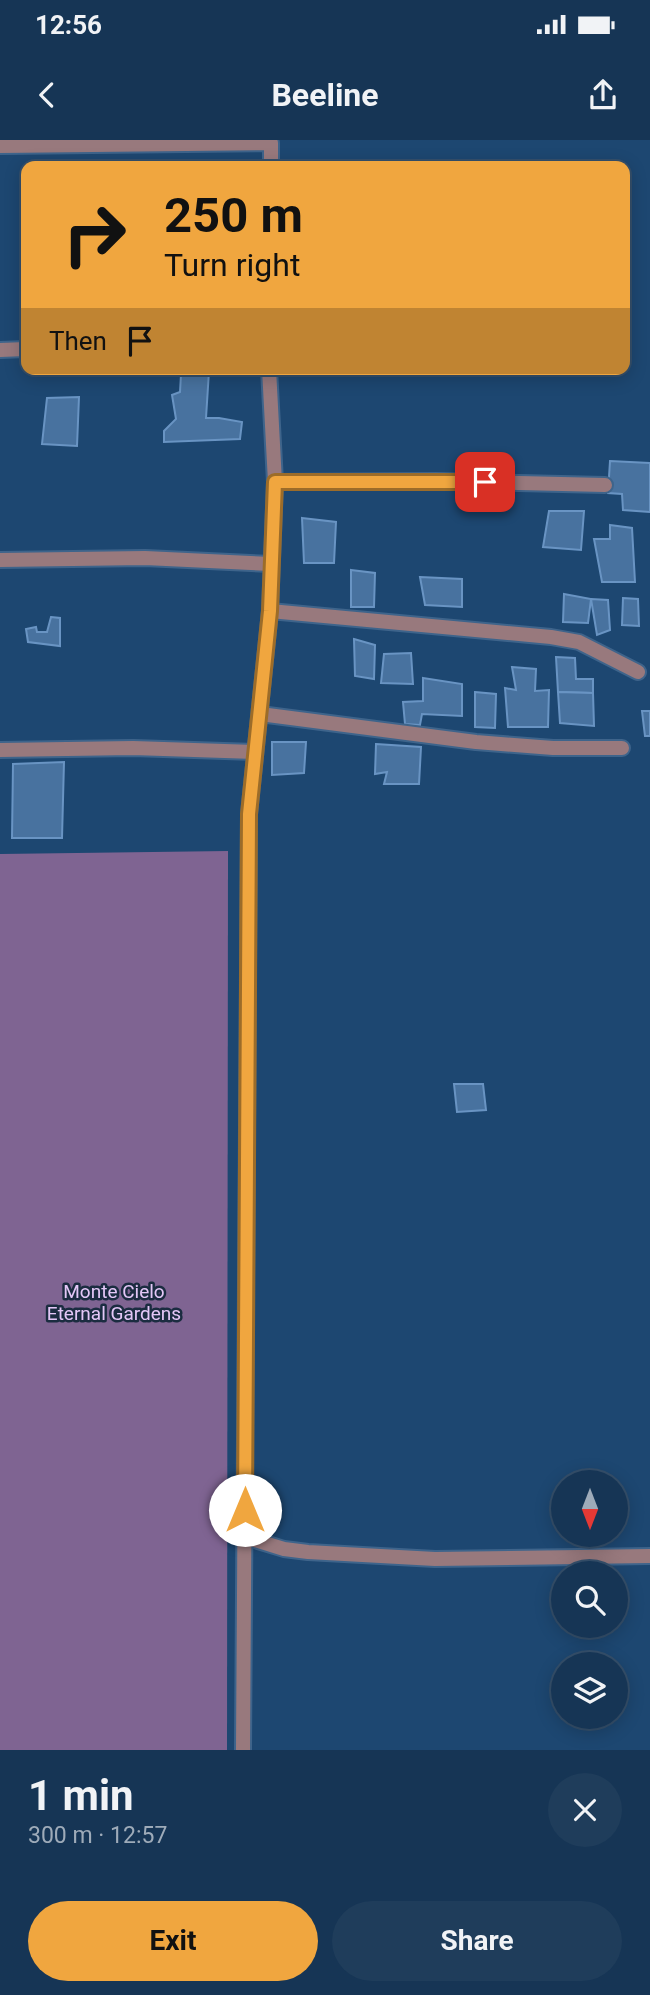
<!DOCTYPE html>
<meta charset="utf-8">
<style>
body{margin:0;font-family:Roboto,sans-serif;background:#1f3d5b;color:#f1f3f6;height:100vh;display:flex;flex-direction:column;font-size:26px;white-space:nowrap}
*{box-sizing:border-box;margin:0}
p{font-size:23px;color:#9eabb9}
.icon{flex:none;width:38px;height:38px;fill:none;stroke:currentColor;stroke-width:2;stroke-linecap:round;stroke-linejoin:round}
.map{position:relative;height:1610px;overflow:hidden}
.drawer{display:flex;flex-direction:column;background:#163555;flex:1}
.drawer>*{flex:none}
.banner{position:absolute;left:21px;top:21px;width:609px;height:214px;border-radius:14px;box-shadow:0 4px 18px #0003,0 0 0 2px #35506c;background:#f0a63f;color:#111;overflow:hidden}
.needle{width:46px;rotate:180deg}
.controls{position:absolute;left:551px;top:1330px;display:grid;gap:14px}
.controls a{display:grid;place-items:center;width:77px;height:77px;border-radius:50%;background:#163555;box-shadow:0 4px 18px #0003,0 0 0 2px #35506c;font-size:35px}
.pin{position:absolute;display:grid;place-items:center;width:60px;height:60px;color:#fff;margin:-30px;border-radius:14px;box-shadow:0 4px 10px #0006}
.me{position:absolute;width:77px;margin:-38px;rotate:0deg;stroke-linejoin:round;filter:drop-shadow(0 0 5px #0008)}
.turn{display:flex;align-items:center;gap:24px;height:147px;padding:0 28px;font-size:32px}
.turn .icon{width:91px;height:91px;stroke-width:2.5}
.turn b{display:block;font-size:49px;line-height:60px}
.then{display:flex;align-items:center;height:66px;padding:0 28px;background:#0003;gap:14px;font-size:26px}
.round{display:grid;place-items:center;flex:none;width:74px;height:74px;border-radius:37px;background:#1f3d5b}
.summary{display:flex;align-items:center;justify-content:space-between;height:119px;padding:0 28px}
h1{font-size:42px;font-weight:700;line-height:52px}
.button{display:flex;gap:14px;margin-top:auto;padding:14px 28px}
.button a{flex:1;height:80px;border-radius:42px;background:#f0a63f;color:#111;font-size:28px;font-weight:700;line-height:80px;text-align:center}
.button a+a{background:#1f3d5b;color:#f1f3f6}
.status{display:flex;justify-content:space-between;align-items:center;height:49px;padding:0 35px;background:#163555;direction:ltr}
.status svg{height:19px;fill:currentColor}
header{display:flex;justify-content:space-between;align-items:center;height:91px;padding:0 28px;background:#163555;font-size:32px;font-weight:700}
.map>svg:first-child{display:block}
</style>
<div class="status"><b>12:56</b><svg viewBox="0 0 49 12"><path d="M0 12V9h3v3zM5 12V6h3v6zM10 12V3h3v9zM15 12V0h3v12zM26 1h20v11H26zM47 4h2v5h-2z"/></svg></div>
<header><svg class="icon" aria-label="back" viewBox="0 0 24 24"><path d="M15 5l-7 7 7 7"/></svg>Beeline<svg class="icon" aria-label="share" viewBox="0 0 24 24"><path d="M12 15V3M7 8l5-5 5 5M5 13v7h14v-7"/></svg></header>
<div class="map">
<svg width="650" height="1610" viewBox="0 0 650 1610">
<rect width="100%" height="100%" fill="#1d4771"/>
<polygon fill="#7f6492" points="228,711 227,1610 0,1610 0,714"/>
<g fill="#48729f" stroke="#6994c3" stroke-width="2">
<polygon points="185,229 209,231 206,278 219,278 242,282 240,299 164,302 164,291 176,279 172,255 180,252 181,234"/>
<polygon points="79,257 77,306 42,304 47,258"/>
<polygon points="610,321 650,323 650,372 623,370 622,354 608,353"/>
<polygon points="549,371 584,371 581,410 543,407"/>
<polygon points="302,378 336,382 334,423 304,423"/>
<polygon points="610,385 632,388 635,442 602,442 594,399 610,399"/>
<polygon points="351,430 375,433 374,467 351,467"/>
<polygon points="420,437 462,439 462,467 425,465"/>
<polygon points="564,454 591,459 588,483 563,482"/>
<polygon points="623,458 638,459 639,486 622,485"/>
<polygon points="591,459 608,460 610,490 597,495"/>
<polygon points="51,477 60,478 60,506 28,502 26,489 36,487 37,492 47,492"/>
<polygon points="354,499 375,505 374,539 355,536"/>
<polygon points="411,513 413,544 381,543 384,514"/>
<polygon points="556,517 575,518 576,539 593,539 593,553 558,552"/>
<polygon points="512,527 536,529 535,551 549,550 548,587 508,587 505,548 516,550"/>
<polygon points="423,538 462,544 462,576 422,574 420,585 405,584 403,562 423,561"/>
<polygon points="475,552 496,554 495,588 475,587"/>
<polygon points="558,552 593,553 594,586 560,583"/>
<polygon points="642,571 650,571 650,596 645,596"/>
<polygon points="272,602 306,602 304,633 272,635"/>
<polygon points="376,604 421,607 419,644 384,644 387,632 375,634"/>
<polygon points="64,622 62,698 12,698 13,624"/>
<polygon points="454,944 483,944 486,970 457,972"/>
</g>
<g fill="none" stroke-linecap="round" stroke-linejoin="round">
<defs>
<g id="street">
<polyline points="0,6 271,3 271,26"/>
<polyline points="0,210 26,209"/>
<polyline points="275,342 436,341 605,345"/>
<polyline points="0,420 145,418 271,424"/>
<polyline points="270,471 551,497 579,502 638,532"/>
<polyline points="260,574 476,602 553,608 622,608"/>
<polyline points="0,610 133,608 255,612"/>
<polyline points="245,1397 284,1409 308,1412 435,1419 650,1416"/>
<polyline points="243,1610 249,674 270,471 275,342 269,229"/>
</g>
</defs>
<use href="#street" stroke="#3e648b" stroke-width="18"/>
<use href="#street" stroke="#98797d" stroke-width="14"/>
</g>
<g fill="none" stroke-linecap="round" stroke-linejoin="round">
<defs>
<polyline id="route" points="245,1370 249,674 270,471 275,342 485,342"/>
</defs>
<use href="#route" stroke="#9c6c29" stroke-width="18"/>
<use href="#route" stroke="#f0a63f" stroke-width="12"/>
</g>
<g text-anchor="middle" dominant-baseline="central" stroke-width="5" stroke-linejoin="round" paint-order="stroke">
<g font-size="19" fill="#e4c7f7" stroke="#1b2c40">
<text x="114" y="1151">Monte Cielo<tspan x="114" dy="22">Eternal Gardens</tspan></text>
</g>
</g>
</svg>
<div class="controls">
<a><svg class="needle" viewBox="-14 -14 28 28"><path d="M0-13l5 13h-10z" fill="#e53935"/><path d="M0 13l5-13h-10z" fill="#9eabb9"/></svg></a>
<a><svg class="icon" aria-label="search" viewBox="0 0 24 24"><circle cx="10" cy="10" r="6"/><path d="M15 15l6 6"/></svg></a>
<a><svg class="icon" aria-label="layers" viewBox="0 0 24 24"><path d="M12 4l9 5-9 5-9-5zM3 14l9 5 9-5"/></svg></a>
</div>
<div class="pin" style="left:485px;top:342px;background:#d93025"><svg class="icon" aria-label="arrive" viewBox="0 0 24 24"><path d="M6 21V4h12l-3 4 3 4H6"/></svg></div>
<svg class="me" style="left:245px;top:1370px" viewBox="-20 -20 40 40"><circle r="19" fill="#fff"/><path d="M0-13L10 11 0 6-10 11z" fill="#f0a63f"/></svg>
<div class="banner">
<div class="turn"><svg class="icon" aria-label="right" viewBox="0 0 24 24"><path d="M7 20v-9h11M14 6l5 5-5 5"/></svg><div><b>250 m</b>Turn right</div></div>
<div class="then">Then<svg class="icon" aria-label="arrive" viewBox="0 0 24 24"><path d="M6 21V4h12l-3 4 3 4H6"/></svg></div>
</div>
</div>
<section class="drawer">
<div class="summary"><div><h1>1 min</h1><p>300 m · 12:57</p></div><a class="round"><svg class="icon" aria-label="close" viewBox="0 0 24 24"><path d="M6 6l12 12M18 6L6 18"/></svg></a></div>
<div class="button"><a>Exit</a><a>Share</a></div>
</section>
